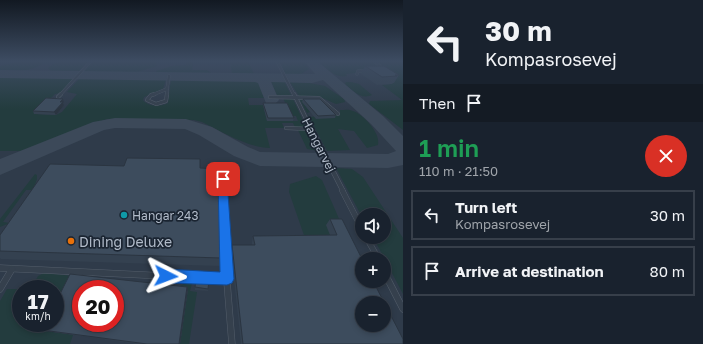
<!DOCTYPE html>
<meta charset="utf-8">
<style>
body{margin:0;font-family:"Golos Text",sans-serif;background:#262f3a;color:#f1f3f6;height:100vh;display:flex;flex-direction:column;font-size:15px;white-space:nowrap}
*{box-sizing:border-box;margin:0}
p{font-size:13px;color:#9fa4aa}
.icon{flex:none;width:22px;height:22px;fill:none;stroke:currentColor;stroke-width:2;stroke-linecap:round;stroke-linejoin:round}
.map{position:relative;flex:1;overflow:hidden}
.sheet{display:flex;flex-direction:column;background:#19222e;width:300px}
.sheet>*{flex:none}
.banner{background:#19222e;color:#f1f3f6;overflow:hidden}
.controls{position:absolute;left:355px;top:208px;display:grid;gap:8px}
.controls a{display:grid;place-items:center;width:36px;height:36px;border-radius:50%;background:#19222e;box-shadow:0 2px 6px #0003,0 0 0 1px #373f4a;font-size:20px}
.speed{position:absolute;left:12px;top:280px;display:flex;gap:8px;font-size:20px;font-weight:700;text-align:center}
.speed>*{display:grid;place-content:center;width:52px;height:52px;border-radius:50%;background:#19222e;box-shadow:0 2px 6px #0003,0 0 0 1px #373f4a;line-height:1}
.speed small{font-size:10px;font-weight:400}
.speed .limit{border:6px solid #d22;background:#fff;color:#111}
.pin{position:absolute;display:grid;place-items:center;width:34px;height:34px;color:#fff;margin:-17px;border-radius:8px;box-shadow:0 2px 6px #0006}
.me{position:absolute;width:44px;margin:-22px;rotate:93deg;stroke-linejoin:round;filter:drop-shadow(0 0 3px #0008)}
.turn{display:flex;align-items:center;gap:14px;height:84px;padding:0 16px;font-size:18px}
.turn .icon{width:52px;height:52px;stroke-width:2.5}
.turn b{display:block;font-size:28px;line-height:34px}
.then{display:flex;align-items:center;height:38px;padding:0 16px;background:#0003;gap:8px;font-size:15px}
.round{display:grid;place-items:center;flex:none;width:42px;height:42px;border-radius:21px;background:#262f3a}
.summary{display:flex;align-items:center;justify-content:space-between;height:68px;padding:0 16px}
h1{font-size:24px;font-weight:600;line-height:30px;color:#1e9e55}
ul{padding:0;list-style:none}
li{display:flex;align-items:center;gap:12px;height:50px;margin:0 8px 6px;padding:0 8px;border:2px solid #373f4a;border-radius:0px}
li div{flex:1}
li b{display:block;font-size:15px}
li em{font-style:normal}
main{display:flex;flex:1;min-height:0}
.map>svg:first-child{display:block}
</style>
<main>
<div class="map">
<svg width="403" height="344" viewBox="0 0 403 344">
<rect width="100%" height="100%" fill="#212e3d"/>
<path fill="#2f3b4a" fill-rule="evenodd" d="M0 61H403V344H0ZM362 215H384V237H362ZM362 259H384V281H362ZM21 289H55V323H21ZM81 289H115V323H81ZM362 303H384V325H362Z"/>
<g fill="#233c3e">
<path d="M23 61H40L43 63C29 73 16 71 0 70V66Z"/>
<polygon points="63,61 89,61 79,71 51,71 48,68 53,64"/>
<polygon points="93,61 156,61 155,64 157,66 137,72 83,72"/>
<polygon points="187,61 193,61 192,70 207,70 213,74 157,73 156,71 172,66 186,65"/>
<polygon points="230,61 248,61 254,74 232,74"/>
<polygon points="279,61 303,61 309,69 301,74 286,75"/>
<path d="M318 61H372L378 67 375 69 357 71 355 73 346 74 347 76C335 79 325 67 318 61Z"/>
<polygon points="375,61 403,61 403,130 369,104 370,101 402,100 382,85 391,84 374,73 358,73 381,68"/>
<path d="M6 77 73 78V79L60 93 55 94 35 114 56 115 62 112 77 94 67 92 79 79 82 78 166 79 163 89 144 97 143 100C148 107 161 107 168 103L171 79 255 81 258 82 264 98H248L249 105H263L267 121H298L296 116H291L283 98 293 99 306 127H295L293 123H282L284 128H265L270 148C246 147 223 132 202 122L194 120 107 119 22 151H0V78Z"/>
<polygon points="271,81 284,81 291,95 277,96"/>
<polygon points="290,82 309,83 325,86 344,99 345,102 336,104 320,97 299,96"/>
<path d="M351 82 359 84 372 95C361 100 353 91 345 84L346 82Z"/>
<path d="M303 99H318L303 102 310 112 307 113 310 117 340 114V110C344 110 349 109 353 111 363 114 381 133 378 145L367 148 354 131 338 129 350 150 327 151 300 100Z"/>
<polygon points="298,130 309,131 319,151 307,149"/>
<polygon points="336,168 352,169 363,177 403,238 403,294 373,237 384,237 384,215 362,215 362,217"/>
<polygon points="35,174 37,175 37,179 33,190 26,190 3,222 10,223 0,227 0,219"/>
<polygon points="316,176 322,180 340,221 333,241 306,241 289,192 290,184"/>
<polygon points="44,273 73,276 55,312 55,289 31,289 38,276"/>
<polygon points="186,283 192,283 190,291 197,292 189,344 180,344 188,289 176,288"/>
<polygon points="7,289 21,289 21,323 50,323 46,331 73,335 70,344 0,344 0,301"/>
</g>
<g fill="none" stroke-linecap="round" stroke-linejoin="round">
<polygon fill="#3c4959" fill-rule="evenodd" points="308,61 317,61 383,116 403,136 403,165 388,168 260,166 234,156 199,135 185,129 115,128 104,130 0,175 0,159 93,122 115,118 186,119 212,127 248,147 260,152 388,154 396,151 371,124 323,80 312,83 271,82 279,100 276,103 271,105 266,103 258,83 255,82 0,78 0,70 315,74 306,63"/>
<defs>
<g id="service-far4">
<polyline points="277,61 294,95"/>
<polyline points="374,61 380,66 377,70"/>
<polyline points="357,74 358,71 366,71"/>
<polyline points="167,89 169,76"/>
<polyline points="60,95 91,61"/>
<polyline points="152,95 167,89"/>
<polyline points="167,95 167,89"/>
</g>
<g id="service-far3">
<polyline points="155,94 151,95 147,100 156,104 166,101 167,94"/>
<polyline points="294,94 315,137"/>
<polyline points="58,97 61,94"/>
<polyline points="270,97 319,98 338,114"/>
<polyline points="286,128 311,129"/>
</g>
<g id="service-far2">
<polyline points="315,136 343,191"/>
<polyline points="223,179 223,191"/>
</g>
<g id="service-far1">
<polyline points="223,190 226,258"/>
<polyline points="342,190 362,229"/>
<polyline points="366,237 378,258"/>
</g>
<g id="service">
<polyline points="225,257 232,344"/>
<polyline points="377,257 378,259"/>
<polyline points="0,268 227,279"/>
<polyline points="384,272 403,309"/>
<polyline points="0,289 12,269"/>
</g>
</defs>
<use href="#service-far4" stroke="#545e6b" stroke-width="3"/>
<use href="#service-far3" stroke="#545e6b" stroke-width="4"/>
<use href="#service-far2" stroke="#545e6b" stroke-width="5"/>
<use href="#service-far1" stroke="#545e6b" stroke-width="6"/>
<use href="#service" stroke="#545e6b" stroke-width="7"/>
<use href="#service-far4" stroke="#35404d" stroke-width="2.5"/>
<use href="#service-far3" stroke="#35404d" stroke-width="3"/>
<use href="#service-far2" stroke="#35404d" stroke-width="4"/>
<use href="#service-far1" stroke="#35404d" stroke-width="5"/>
<use href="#service" stroke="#35404d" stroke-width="6"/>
</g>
<g fill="#344150">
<polygon points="365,66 399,75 394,83 393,83 392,84 377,85 361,74"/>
<polygon points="63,99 64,102 63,103 64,105 56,115 34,114 33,111"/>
<polygon points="303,99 336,115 335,118 316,119 302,102"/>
<polygon points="263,103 294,118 293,121 267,121 263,105"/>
<polygon points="124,166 200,168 221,258 220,266 1,259 0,258 0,235"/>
<polygon points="330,219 403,344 241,344 231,251 232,245 252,245 252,242 253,236 330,235 326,225"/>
<polygon points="209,281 208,291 195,290 195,287"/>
<polygon points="187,287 188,289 180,344 139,344 46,331 42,330"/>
</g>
<g fill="#2b3541">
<polygon points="63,99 64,102 63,103 64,105 56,115 54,112 60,102"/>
<polygon points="187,287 188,289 180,344 179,344"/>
</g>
<g fill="#3d4c5d" stroke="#2b3541" fill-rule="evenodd">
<polygon points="365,66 384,66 399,75 395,75 397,76 382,77"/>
<polygon points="46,98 63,99 60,102 63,102 54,112 33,111"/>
<polygon points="303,99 320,99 336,115 318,116"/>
<polygon points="263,103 287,103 294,118 268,118"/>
<polygon points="127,158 200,159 200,168 219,169 221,258 0,251 0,235 50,164 124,166"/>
<path d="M330 219H342L362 259V281H373L403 339V344H243L232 245H255L253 236 337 235ZM362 303H384V325H362Z"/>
<path d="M70 274 187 287 179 344H147L42 330 45 323H55V304ZM81 289H115V323H81Z"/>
<polygon points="196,280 209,281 208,289 195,287"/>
</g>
<linearGradient id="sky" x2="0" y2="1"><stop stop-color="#121922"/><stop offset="0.56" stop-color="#3d4c62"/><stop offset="1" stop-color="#3d4c62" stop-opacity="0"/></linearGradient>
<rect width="403" height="109" fill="url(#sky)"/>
<polygon fill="#1a73e8" stroke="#114b97" points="223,175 227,179 234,279 232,283 227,285 166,283 161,281 159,276 161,271 166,269 220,272 218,179"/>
<circle fill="#0f9aa8" stroke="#1b2532" stroke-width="1.5" cx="124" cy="215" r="4"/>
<circle fill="#e8710a" stroke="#1b2532" stroke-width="1.5" cx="71" cy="241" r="4"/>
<g text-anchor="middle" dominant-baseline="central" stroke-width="3.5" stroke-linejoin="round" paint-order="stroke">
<g font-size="12" fill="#b1bbc9" stroke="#1b2532">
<text transform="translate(319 145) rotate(63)">Hangarvej</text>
</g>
<g font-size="12" fill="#b1bbc9" stroke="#1b2532" text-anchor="start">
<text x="132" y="215">Hangar 243</text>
</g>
<g font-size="14" fill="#b1bbc9" stroke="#1b2532" text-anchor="start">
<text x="79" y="241">Dining Deluxe</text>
</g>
</g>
</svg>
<div class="controls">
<a><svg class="icon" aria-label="sound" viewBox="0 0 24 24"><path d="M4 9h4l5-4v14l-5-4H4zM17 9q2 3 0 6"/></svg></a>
<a>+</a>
<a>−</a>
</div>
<div class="speed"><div>17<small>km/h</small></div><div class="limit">20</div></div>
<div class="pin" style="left:223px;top:179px;background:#d93025"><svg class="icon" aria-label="arrive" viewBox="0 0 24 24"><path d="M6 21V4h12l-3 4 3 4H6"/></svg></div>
<svg class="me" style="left:166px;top:276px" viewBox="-20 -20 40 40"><path d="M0-17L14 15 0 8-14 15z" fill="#1a73e8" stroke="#fff" stroke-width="4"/></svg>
</div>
<section class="sheet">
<div class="banner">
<div class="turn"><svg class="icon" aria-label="left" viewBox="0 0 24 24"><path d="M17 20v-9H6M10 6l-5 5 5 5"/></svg><div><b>30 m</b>Kompasrosevej</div></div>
<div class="then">Then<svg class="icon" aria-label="arrive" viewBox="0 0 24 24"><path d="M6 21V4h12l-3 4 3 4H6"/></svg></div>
</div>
<div class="summary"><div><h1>1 min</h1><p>110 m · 21:50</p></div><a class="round" style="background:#d93025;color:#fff"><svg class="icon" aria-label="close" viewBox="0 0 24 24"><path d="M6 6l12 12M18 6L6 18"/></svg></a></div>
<ul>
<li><svg class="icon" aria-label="left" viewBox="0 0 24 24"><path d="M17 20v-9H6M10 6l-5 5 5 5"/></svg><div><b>Turn left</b><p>Kompasrosevej</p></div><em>30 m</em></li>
<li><svg class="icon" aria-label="arrive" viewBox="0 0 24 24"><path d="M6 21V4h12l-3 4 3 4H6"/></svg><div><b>Arrive at destination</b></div><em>80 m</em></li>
</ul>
</section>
</main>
